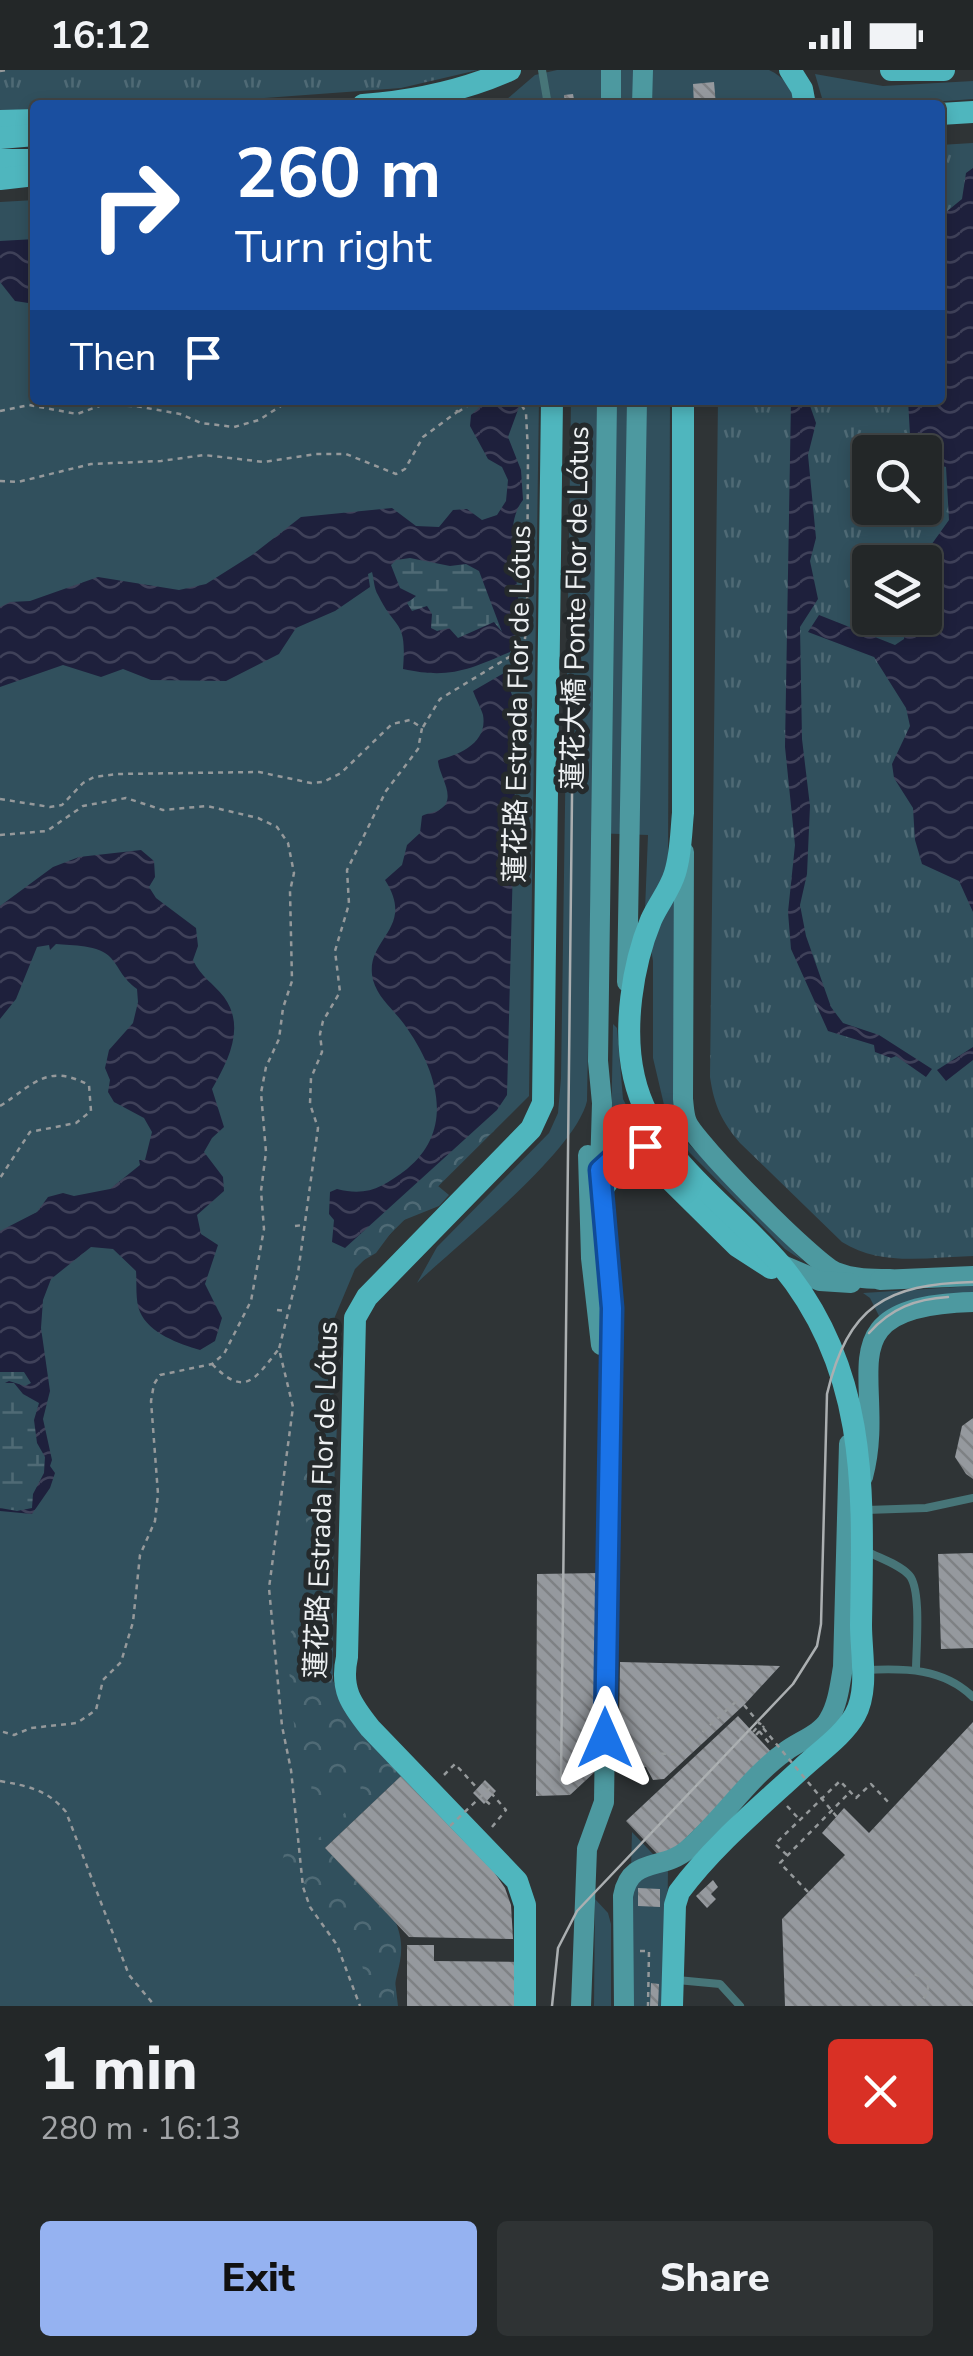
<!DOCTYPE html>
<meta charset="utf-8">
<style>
body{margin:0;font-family:"Nunito Sans","Noto Sans SC",sans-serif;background:#2f3334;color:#f1f3f6;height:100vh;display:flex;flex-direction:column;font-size:38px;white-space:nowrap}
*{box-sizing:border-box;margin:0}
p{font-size:32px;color:#a3a5a8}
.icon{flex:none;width:55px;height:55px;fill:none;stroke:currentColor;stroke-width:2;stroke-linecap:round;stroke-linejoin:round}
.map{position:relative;height:1936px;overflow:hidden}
.drawer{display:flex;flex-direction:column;background:#232728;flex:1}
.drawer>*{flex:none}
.banner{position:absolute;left:30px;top:30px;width:915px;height:305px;border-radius:10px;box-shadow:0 5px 15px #0003,0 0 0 2px #404445;background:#1a4fa0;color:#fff;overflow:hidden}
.buttons{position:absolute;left:852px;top:365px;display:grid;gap:20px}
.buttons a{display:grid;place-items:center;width:90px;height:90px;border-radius:10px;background:#232728;box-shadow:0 5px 15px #0003,0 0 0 2px #404445;font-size:50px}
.pin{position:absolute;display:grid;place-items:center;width:85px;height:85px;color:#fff;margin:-42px;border-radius:20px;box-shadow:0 5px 15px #0006}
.me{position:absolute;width:110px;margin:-55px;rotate:0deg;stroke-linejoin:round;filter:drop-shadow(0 0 8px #0008)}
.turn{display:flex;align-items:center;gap:35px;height:210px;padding:0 40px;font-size:45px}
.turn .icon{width:130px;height:130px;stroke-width:2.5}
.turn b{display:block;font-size:70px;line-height:85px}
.then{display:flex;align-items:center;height:95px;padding:0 40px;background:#0003;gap:20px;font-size:38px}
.round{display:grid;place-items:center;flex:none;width:105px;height:105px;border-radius:10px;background:#2f3334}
.overview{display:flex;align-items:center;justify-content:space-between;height:170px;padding:0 40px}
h1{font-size:60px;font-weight:800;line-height:75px}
.primary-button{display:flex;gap:20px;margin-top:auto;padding:20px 40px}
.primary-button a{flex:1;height:115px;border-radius:10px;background:#95b2f1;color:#111;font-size:40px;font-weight:800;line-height:115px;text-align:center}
.primary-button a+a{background:#2f3334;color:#f1f3f6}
.status{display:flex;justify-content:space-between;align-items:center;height:70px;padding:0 50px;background:#232728;direction:ltr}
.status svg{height:28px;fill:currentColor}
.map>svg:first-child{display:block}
</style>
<div class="status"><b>16:12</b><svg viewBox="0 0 49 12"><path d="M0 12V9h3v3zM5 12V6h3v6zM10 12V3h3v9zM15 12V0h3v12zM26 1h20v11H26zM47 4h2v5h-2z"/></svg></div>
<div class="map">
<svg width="973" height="1936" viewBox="0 0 973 1936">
<defs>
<pattern id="forest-crowns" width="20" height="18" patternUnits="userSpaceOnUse" patternTransform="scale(2.5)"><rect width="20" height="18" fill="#31505d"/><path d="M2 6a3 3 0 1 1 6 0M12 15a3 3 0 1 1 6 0" fill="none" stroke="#4f6a75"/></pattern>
<pattern id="wetland-marsh" width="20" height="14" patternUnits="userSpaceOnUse" patternTransform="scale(2.5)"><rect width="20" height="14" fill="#31505d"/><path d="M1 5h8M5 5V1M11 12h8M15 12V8" fill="none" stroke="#4f6a75"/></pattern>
<pattern id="park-tufts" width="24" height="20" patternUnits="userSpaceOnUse" patternTransform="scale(2.5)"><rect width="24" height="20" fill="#31505d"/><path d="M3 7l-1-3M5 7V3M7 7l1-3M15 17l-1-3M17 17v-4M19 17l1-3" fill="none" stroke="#4f6a75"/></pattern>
<pattern id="water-waves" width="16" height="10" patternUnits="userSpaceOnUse" patternTransform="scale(2.5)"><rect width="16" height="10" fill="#1e203c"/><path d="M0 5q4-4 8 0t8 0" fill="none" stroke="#3f4159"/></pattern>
<pattern id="building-back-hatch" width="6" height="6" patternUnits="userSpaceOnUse" patternTransform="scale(2.5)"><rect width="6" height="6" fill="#95999e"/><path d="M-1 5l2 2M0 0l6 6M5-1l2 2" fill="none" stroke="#7e8184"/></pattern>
</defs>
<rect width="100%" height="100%" fill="#2f3436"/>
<g fill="#31505d">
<path d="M557 0H769C784 7 794 19 796 35H500L535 5Z"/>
<polygon points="815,4 883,16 973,11 973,29 894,35 824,35"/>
<polygon points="35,130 35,330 539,330 529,1026 355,1199 334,1249 333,1611 347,1642 395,1703 320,1783 394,1902 398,1936 0,1936 0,132"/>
<path d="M571 330H670L668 791 676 834V1047L684 1069 803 1191 785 1179 689 1082 665 1039 653 988V891L645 840 648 765 592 763 587 1031C575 1082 459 1173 417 1213L437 1177 549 1063 558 1043 561 1008Z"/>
<polygon points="613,954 617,958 623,1029 644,1070 614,1075 611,1067"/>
<path d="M973 1216V1224C937 1225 909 1224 880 1248L870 1228 863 1223Z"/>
<polygon points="632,1762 668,1800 666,1936 631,1936 628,1917"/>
<polygon points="595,1829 608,1843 611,1854 611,1936 594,1936"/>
</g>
<g fill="url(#forest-crowns)">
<path d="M498 1051 494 1061 466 1084 438 1116 449 1125 439 1136 399 1152 376 1183 345 1201 344 1182C358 1167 368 1155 388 1149 396 1132 413 1126 418 1109 448 1094 467 1061 498 1051Z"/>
<path d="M324 1186C327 1198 327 1212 318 1221L309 1216 313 1188Z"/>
<path d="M320 1345 326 1362 337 1355 333 1437 322 1448 323 1460 331 1465 333 1611 347 1642 401 1706 325 1778 396 1853C410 1888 391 1904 394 1936H378L362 1916C366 1894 360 1883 344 1867L343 1856 326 1841 314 1837 305 1822 306 1814 288 1815C282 1801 279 1790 288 1777 320 1780 340 1746 361 1724L360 1713 352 1707 331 1708 327 1737 314 1755 310 1699 297 1688 286 1566C294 1558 308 1548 312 1537 320 1517 315 1481 309 1460 302 1435 283 1403 303 1379L315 1377Z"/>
</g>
<g fill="url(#wetland-marsh)">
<path d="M410 488 450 496 466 494C488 506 499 540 503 564L494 553 458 568 430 558 432 544 426 536 412 542 407 533 415 527 400 518 390 495 396 490Z"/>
<polygon points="0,1302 25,1302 31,1313 25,1316 7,1312 39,1333 37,1373 45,1387 44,1403 33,1438 17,1441 0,1438"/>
</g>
<g fill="url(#park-tufts)" fill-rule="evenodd">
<polygon points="0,0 478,0 401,18 196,33 35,35 35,39 0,41"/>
<path d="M973 73V1186C929 1187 881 1197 842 1172L740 1073C722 1052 714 1035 710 1007L718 330H940V75ZM870 382H925V438H870ZM870 492H925V548H870Z"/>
</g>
<g fill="url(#water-waves)" fill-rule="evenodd">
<polygon points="973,98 973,842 959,811 922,794 915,770 913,738 894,708 892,694 910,656 906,638 874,587 808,562 819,545 895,575 904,569 906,548 925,548 925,492 919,492 949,450 946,397 925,391 925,382 911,382 908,330 940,330 940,147 962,129 966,103"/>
<polygon points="35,169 35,234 15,231 0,212 0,171"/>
<path d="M487 330H516L519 337 508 367 521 400 523 430C504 454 516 496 518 525 519 545 516 563 510 582 468 600 449 609 403 599 407 548 396 562 378 525 374 519 374 509 372 502L368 504 370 517 335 541 296 558 279 584 226 611 151 610 123 599 101 607 63 595 0 617V537L10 532 30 531 98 507 179 520 206 514 252 485 301 447 392 438 416 456 439 457 453 440 467 439 482 450 497 445 506 431 508 410 502 397 488 389 470 356 471 345ZM410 488 450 496 466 494 479 501 502 562 494 552 458 568 449 558 437 561 431 558 432 544 427 536 412 541 407 533 416 526 400 518 391 495 396 490Z"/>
<polygon points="791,330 808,330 816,353 808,385 816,468 810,491 818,529 800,557 802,669 810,736 807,804 800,835 806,866 831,937 843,953 879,965 932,999 926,1007 896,986 891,988 875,982 874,975 828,961 791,879 788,842 795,775 785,677"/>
<path d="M504 603 517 639 507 1025 497 1040 345 1178 332 1172 334 1150 329 1144 330 1122 337 1119C367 1127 383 1117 407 1099 457 1058 436 998 404 954 393 939 378 928 373 910 363 868 417 860 385 810L402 795 407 775 420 763 422 746C427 743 434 743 439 740 459 729 438 705 438 690 459 685 488 673 483 645 481 638 476 629 473 621Z"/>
<path d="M141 780 154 791 155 807 149 817 156 828 196 858 198 876 193 890C201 907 213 913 224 927 246 957 228 991 212 1019L224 1057 212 1068 204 1082 223 1107 224 1121 197 1145 201 1164 218 1175 205 1214 222 1248 215 1271 200 1280C179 1274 149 1263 140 1242 135 1231 137 1213 136 1201L113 1179 91 1177 51 1209 43 1230 41 1258 50 1321 43 1349 52 1390 50 1396 55 1403 50 1418 32 1444 0 1441V1438L17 1441 32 1438 33 1424 44 1403 45 1387 37 1373 34 1350 39 1333 23 1324 14 1313H5L9 1311 25 1316 31 1313 24 1302H0V1161L37 1142 48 1127 63 1123 74 1126 110 1119 140 1095 139 1090H145L152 1062 144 1048 114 1032 108 1022 110 1010 105 998 109 980 133 953 138 932 137 919C122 908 121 900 111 888 99 874 72 876 56 874L50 880 49 875 37 877 16 929 0 949V836L53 797 79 787Z"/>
<polygon points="973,977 973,990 946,1011 937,1000"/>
</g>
<g fill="url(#building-back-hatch)">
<polygon points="714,12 716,35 694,35 693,14"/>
<polygon points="573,24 575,35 565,35 564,25"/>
<polygon points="973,1348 973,1409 966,1404 955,1387 962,1356"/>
<polygon points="973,1483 973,1578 941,1579 938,1484"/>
<polygon points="599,1503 598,1657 619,1657 620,1592 780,1596 744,1635 664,1709 653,1710 646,1697 598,1699 570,1725 536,1726 537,1504"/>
<polygon points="738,1646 773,1684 663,1790 626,1751"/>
<polygon points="973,1652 973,1936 785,1936 782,1849 845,1785 822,1763 844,1738 869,1763"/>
<polygon points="401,1706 494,1802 505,1818 511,1835 513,1869 409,1867 325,1778"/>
<polygon points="485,1710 496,1721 484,1734 473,1723"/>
<polygon points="713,1810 718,1817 711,1824 716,1829 707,1838 696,1826"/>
<polygon points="638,1818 660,1819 660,1837 638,1836"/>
<polygon points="407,1875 434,1875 434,1891 521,1892 520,1936 407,1936"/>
<polygon points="651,1913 659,1914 658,1936 650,1936"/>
</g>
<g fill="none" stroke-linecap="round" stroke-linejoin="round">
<g stroke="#95999b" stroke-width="2.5" stroke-dasharray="5 5" stroke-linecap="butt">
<polyline points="0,1 7,0"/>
<polyline points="0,341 29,335 77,344 102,335 136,336 180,344 201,353 234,357 259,350 290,330"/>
<polyline points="458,342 476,330"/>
<polyline points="0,411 18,412 91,394 161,391 204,385 264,392 316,384 346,384 396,404 405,399 423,367 457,342 456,330"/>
<polyline points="423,657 440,629 524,578 527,549 528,382 526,343 519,330"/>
<polyline points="0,729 50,737 62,735 83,713 94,707 118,704 259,702 311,713 323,712 341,703 392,654 410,650 422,658 418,679 386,721 347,800 349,834 335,881 340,922 323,951 320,964 322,982 311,1008 310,1034 318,1058 298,1203 279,1279 293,1337 269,1518 282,1656 291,1700 303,1817 310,1837 337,1875 360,1936"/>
<polyline points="0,765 47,761 83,736 126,728 163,740 207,736 258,748 277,757 288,773 294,803 290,821 292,911 283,938 279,969 266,997 261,1023 266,1082 261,1121 264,1159 251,1231 224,1284 212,1294 160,1305 154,1314 151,1331 158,1424 155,1451 140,1485 133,1552 121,1592 103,1610 96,1640 77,1653 31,1658 14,1665 0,1661"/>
<path d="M0 1036C35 1014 46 993 89 1015L91 1041 76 1053 30 1062 0 1108"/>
<polyline points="295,1156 303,1155"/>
<polyline points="277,1240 287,1241"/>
<path d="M212 1294C245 1328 255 1309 278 1280"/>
<polyline points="759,1661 770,1674"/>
<polyline points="753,1662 761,1653"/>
<polyline points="756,1665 764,1656"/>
<polyline points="621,1683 678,1684 740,1628 744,1635"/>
<polyline points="444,1705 455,1694 477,1718"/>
<path d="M0 1711C28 1716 48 1720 66 1742L129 1905 155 1936"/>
<polyline points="486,1731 492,1736"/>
<polyline points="787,1736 799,1749"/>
<polyline points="492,1757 506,1740 492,1724"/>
<polyline points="787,1785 775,1774 840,1711 856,1728 871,1714 891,1735"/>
<polyline points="808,1822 780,1793 849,1723"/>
<polyline points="640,1881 649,1881 648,1936"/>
<polyline points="870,1899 888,1912 914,1904 928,1909 928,1922 918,1936"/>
</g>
<g stroke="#477578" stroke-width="8">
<polyline points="542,0 548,35"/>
<polyline points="866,1440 926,1438 973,1428"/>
<path d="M866 1481C879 1488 899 1494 909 1505 922 1519 916 1579 916 1600"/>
<path d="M865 1600C905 1598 943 1598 973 1627"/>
<polyline points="677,1910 720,1914 740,1936"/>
</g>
<g stroke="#4d99a0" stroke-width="20">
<polyline points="611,35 611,0"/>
<polyline points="642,35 643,0"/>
<path d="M684 782 683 1029C684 1037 684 1045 687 1052 695 1072 815 1194 836 1202 853 1209 872 1209 890 1209"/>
<polyline points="627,912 637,330"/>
<polyline points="588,1085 591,1188 601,1275"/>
<polyline points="780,1194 820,1211 851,1213"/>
<polyline points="880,1210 973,1206"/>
<path d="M863 1407C889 1310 818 1236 973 1232"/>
<polyline points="581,1936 587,1779 604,1732 611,1237 600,1100 602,1033 598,991 607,330"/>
<path d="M624 1936 623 1826C630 1786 663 1801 687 1780 722 1750 749 1707 786 1681 799 1671 821 1664 829 1649 838 1634 840 1614 843 1597L849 1374"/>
</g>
<g stroke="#4fb6be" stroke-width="22">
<polyline points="790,0 802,19 805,35"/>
<polyline points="891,0 944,0"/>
<path d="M363 35C415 31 463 21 510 0"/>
<polyline points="940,44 973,42"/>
<polyline points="0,51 35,50"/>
<polyline points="0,68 35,65"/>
<polyline points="0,90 35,90"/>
<polyline points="0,109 35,105"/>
<path d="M602 1120C617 1096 630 1087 657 1097L737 1176 771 1198"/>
<path d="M525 1936V1835L517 1811 370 1658C351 1634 340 1619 347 1587L355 1248 367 1227 531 1059 543 1033 552 330"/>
<path d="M672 1936 675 1835 679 1822C713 1776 760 1737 801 1699 819 1682 843 1666 855 1645 869 1620 861 1583 861 1555 863 1424 870 1302 781 1195 729 1134 653 1090 634 1007 623 959 632 896 651 850 658 834 670 820 675 803 681 784 681 763 683 743V330"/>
</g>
<g stroke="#abafb1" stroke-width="2.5">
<path d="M869 1263C891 1238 916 1229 948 1227"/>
<polyline points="561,1710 573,637"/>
<path d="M552 1936 558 1878 577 1841 793 1614 817 1576 821 1554 827 1324C848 1236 886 1214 973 1212"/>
</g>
<g stroke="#95999b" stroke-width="2.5" stroke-dasharray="5 5" stroke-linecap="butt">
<polyline points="744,1635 837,1747"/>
<polyline points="598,1682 611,1683"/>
<polyline points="450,1756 492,1716"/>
</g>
</g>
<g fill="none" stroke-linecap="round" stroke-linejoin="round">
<defs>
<polyline id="route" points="605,1668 612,1238 600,1100 622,1080 645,1076"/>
</defs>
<use href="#route" stroke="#114b97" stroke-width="25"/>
<use href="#route" stroke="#1a73e8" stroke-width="18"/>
</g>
<g text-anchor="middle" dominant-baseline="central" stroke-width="10" stroke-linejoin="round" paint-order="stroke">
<g font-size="28" fill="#edf0f2" stroke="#252a2c">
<text transform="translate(576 538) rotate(-89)">蓮花大橋 Ponte Flor de Lótus</text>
<text transform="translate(518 634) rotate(-89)">蓮花路 Estrada Flor de Lótus</text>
<text transform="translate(322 1430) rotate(-88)">蓮花路 Estrada Flor de Lótus</text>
</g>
</g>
</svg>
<div class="buttons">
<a><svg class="icon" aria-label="search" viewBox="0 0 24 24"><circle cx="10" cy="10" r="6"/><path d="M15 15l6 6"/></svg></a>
<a><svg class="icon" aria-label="layers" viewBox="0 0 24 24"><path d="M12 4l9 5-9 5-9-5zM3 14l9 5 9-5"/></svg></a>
</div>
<div class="pin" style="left:645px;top:1076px;background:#d93025"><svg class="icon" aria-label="arrive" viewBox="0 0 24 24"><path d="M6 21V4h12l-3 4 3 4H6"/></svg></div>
<svg class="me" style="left:605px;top:1668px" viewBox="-20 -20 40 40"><path d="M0-17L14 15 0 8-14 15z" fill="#1a73e8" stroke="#fff" stroke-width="4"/></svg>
<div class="banner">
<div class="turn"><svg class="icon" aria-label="right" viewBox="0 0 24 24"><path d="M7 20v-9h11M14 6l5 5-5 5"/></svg><div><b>260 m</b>Turn right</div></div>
<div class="then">Then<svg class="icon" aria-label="arrive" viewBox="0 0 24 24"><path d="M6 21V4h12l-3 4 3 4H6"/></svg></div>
</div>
</div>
<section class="drawer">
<div class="overview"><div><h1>1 min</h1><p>280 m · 16:13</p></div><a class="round" style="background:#d93025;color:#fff"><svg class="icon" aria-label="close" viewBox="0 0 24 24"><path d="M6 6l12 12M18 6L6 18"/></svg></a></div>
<div class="primary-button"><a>Exit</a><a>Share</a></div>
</section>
